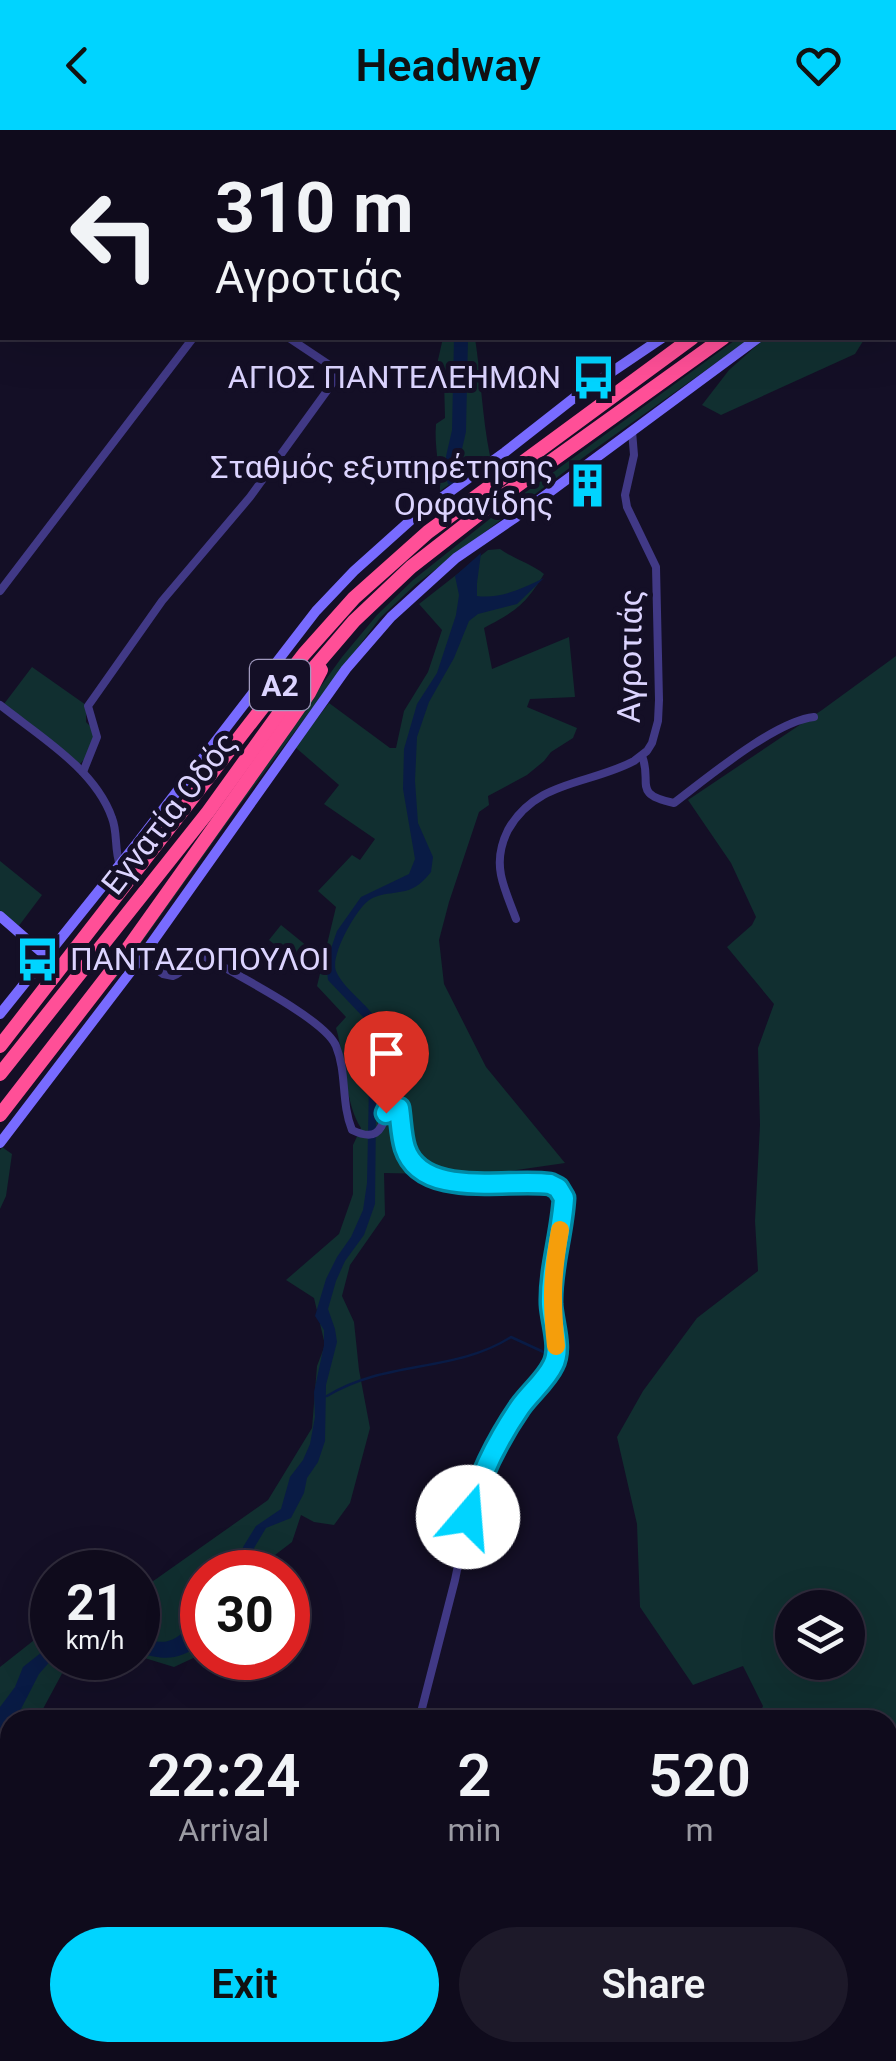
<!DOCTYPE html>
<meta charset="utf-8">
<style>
body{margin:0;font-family:Roboto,sans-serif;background:#1d1929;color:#f1f3f6;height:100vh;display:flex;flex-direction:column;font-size:38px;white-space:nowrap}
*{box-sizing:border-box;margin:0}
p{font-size:32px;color:#9b9ba3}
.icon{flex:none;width:55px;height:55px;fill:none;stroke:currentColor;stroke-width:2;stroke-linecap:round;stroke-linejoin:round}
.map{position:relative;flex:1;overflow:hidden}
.side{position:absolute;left:0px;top:1580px;width:898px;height:352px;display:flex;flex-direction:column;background:#0f0b1c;border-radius:30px 30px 0 0;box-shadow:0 10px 40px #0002,0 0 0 2px #2f2b3b}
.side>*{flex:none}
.top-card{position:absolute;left:0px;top:0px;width:898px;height:210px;box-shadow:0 10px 40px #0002,0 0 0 2px #2f2b3b;background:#0f0b1c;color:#f1f3f6;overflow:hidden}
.fabs{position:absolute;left:775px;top:1460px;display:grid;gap:20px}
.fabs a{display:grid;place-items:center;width:90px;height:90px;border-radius:50%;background:#0f0b1c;box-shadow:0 10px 40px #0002,0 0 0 2px #2f2b3b;font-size:50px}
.speed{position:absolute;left:30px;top:1420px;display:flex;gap:20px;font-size:50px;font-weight:700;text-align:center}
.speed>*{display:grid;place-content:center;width:130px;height:130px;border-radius:50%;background:#0f0b1c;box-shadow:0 10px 40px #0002,0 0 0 2px #2f2b3b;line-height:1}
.speed small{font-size:25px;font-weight:400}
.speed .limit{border:15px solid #d22;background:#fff;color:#111}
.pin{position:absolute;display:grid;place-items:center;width:85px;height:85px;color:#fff;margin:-102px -42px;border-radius:50% 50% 50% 0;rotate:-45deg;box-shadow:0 0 10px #0007}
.pin .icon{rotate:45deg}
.me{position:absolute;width:110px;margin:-55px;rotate:18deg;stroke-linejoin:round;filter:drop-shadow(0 0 8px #0008)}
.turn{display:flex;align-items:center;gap:35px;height:210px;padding:0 50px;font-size:45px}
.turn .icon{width:130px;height:130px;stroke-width:2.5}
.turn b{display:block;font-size:70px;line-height:85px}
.eta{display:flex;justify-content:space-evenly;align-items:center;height:170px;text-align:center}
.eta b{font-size:60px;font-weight:600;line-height:70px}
.button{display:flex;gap:20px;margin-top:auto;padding:20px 50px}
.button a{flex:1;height:115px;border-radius:60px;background:#00d4ff;color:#111;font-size:40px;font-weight:600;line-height:115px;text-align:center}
.button a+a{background:#1d1929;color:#f1f3f6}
header{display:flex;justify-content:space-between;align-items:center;height:130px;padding:0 50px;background:#00d4ff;color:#111;font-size:45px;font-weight:600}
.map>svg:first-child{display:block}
</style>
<header><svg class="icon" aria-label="back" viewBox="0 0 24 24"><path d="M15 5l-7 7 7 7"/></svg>Headway<svg class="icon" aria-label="heart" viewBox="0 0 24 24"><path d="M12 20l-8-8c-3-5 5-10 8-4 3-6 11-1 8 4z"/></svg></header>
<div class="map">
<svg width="896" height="1931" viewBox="0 0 896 1931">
<rect width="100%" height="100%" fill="#140f26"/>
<g fill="#112f30" fill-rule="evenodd">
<path d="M443 208H475C481 247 482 286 490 326L440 361C440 338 434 316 436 294L445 288 444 249 420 253 415 247 420 239 435 243Z"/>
<polygon points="738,208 751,208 588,324 415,455 380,488 239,676 114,851 111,847 342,527 377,485 413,450 501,380"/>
<polygon points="765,208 865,208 855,224 721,285 702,275 729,240"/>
<path d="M500 419C514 429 532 434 544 444 525 475 516 481 484 498L492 539 569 507 575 567 530 569 527 577 577 598 573 608 551 622 544 631 527 645 488 666 489 675 479 682 449 772 439 810 444 854 486 937 565 1033 483 1045 384 1043 385 1085 350 1135 342 1166 354 1192 359 1240 370 1298 350 1373 334 1395 314 1392 301 1385 292 1412 275 1425V1442H202V1524L174 1537 138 1526V1458L149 1454 268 1370 312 1298 317 1236 325 1215 314 1168 286 1150 339 1104 353 1064V1015L361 998C345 974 345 928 336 898L346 887 317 856 336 777 318 761 352 725 360 730 375 709 324 674 339 655 295 617 329 573 390 618H396L404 581 428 542 442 500 419 474 488 420Z"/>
<path d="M896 526V1615L888 1637V1590H757L763 1576 743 1536 693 1555 640 1477 637 1394 617 1307 643 1261 697 1188 758 1141 755 1091 760 995 758 918 774 874 727 817 752 795 756 787 731 733 688 670 822 580ZM792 1478H848V1532H792Z"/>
<polygon points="32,537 86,575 86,592 97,603 92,621 79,635 4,574"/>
<polygon points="0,731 42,765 18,797 0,782"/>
<polygon points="281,795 313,821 301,836 269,810"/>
<polygon points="2,1017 12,1024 6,1066 0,1079 0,1020"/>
<polygon points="52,1496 52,1528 73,1528 65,1538 37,1590 10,1590 10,1640 0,1659 0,1537"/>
<polygon points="0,1817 10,1820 10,1922 378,1922 395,1931 0,1931"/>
<polygon points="896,1869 896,1931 858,1931 869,1923 888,1922 888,1899"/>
<polygon points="755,1922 811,1923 823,1931 739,1931"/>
</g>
<g fill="#091b45">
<path d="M481 423 477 453V466C501 469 523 458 544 448L517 474 478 484 469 491 454 528 429 572 417 607 415 651 418 693 433 727 431 742C426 748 421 754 413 758 400 765 381 761 368 771 355 781 330 826 336 841 343 858 366 873 377 890L375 1074 364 1105 345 1131 336 1151 328 1179 335 1199 337 1212 326 1255 325 1311 318 1332 307 1348 304 1363 291 1388 266 1398 254 1418 255 1425 265 1431 275 1442H252L247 1437 243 1417 256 1396 281 1379 290 1347 303 1330 310 1314 315 1287 314 1262 324 1215V1200L315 1186 326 1149 337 1127 351 1107 363 1080 367 1053 370 905 364 888 328 850 326 833 337 801 361 767 409 744 415 729 403 659 404 619 417 574 437 543 456 485 459 465 455 446Z"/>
<path d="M202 1489V1514C176 1531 167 1530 138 1523V1507C175 1519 173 1507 202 1489Z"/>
<polygon points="52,1514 53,1528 39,1544 21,1579 0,1601 0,1577 15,1557 23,1537"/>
</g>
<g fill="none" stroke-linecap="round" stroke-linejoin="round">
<g stroke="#091b45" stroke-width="2.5">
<polyline points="81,2 83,0"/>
<polyline points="0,92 2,90"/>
<path d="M327 1266C385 1230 455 1243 511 1207L550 1225"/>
</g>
<g stroke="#091b45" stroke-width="14">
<polyline points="424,2 426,0"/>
<polyline points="454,350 453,327 459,301 461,208"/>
</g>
<g stroke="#413986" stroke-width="8">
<polyline points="344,2 346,0"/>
<polyline points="0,51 2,51"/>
<polyline points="0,72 2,72"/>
<polyline points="0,461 193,208"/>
<path d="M0 575C39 606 95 639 112 688 118 703 114 719 120 735"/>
<path d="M642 626C653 653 631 664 674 673 707 648 775 591 814 587"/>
<polyline points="83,642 97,607 88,576 162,471 250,367 337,247 334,238 289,208"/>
<path d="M516 789C511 775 504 760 501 745 498 730 501 714 508 700 536 650 589 655 634 631L647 621 652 613 658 591 659 570 656 437 627 377 625 365 634 325 632 301"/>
<path d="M141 828 163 844 173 846C185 842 190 827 202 825 231 842 325 889 336 916 347 943 341 973 352 1000 383 1015 381 992 391 975L399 978C401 993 401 1011 408 1024 429 1064 503 1053 540 1052L549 1053 563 1063 564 1075 552 1148 551 1174 556 1228 552 1239 532 1260 503 1302 477 1356 468 1387 455 1450 419 1590"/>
<polyline points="0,1752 10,1757"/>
<polyline points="888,1841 896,1841"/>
<polyline points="273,1922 297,1931"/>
<polyline points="103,1931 120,1922"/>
</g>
<g stroke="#786bff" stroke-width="10">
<polyline points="885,2 885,0"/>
<polyline points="895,133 896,133"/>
<polyline points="0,786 47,827"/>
<polyline points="0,884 138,712 316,481 354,441 412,389 505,322 579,264 662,208"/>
<polyline points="0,1013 141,828 346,539 391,487 456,428 516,387 758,208"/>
</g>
<g stroke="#ff4f97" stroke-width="14">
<polyline points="895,49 896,48"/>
<polyline points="895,86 896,85"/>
<polyline points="895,96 896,96"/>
<polyline points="0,916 304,524 354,468 428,402 692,208"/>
<polyline points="0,944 208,682 301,553 354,491 411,437 497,370 723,208"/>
<polyline points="0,985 116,835 289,592 309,563 321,540"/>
<polyline points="0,1767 10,1770"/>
<polyline points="0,1784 10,1787"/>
<polyline points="0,1802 10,1804"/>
<polyline points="403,1922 419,1931"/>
<polyline points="440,1922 456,1931"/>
</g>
</g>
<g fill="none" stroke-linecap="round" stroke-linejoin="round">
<defs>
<path id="route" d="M386 983 390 975 399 978C401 991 401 1005 405 1018 422 1070 509 1048 550 1054L558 1058 564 1068C562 1104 550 1138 551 1174 552 1193 562 1218 553 1235 546 1250 530 1263 520 1277 496 1312 479 1347 468 1387"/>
</defs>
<use href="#route" stroke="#008aa6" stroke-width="25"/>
<use href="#route" stroke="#00d4ff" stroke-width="18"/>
<path stroke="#f59e0b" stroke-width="18" d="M556 1216C551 1170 552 1145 560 1100"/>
</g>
<defs>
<symbol id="bus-bare" viewBox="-9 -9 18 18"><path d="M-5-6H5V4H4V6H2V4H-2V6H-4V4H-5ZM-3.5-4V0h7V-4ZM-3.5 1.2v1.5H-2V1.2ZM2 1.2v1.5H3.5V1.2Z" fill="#00d4ff" stroke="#140f26" stroke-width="2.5" paint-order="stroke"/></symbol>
<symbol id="building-bare" viewBox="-9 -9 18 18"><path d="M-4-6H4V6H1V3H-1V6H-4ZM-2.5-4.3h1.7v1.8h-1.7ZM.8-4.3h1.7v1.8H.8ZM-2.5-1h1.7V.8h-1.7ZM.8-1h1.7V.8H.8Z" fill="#00d4ff" stroke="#140f26" stroke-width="2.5" paint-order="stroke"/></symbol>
</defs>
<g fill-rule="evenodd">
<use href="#bus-bare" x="562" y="216" width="63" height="63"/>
<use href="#building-bare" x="556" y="324" width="63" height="63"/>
<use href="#bus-bare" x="6" y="798" width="63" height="63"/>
</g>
<g text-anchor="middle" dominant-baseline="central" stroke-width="10" stroke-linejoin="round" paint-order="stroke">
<rect fill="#140f26" stroke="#a099be" stroke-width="2.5" x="250" y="530" width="60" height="50" rx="8"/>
<g font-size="30" font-weight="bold" fill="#dcd4ff">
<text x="280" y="555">Α2</text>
</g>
<g font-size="32" fill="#dcd4ff" stroke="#140f26" text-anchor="end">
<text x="561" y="247">ΑΓΙΟΣ ΠΑΝΤΕΛΕΗΜΩΝ</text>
<text x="554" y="337">Σταθμός εξυπηρέτησης<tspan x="554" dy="37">Ορφανίδης</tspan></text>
<text x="70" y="829" text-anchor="start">ΠΑΝΤΑΖΟΠΟΥΛΟΙ</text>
</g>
<g font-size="32" fill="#dcd4ff" stroke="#140f26">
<text transform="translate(630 526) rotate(-89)">Αγροτιάς</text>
<text transform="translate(169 683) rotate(-52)">Εγνατία Οδός</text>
</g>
</g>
</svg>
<div class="fabs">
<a><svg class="icon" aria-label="layers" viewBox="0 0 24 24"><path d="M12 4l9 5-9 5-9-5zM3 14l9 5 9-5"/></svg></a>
</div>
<div class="speed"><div>21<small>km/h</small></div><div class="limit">30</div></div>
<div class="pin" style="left:386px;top:983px;background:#d93025"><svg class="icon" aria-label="arrive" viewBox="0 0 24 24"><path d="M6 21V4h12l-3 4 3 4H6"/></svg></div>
<svg class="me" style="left:468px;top:1387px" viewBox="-20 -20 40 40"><circle r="19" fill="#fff"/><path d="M0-13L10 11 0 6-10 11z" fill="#00d4ff"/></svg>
<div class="top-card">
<div class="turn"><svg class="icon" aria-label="left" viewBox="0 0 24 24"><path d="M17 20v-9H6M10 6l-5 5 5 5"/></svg><div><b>310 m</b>Αγροτιάς</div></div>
</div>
<section class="side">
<div class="eta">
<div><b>22:24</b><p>Arrival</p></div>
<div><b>2</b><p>min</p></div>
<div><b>520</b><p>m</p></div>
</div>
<div class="button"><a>Exit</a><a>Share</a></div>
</section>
</div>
